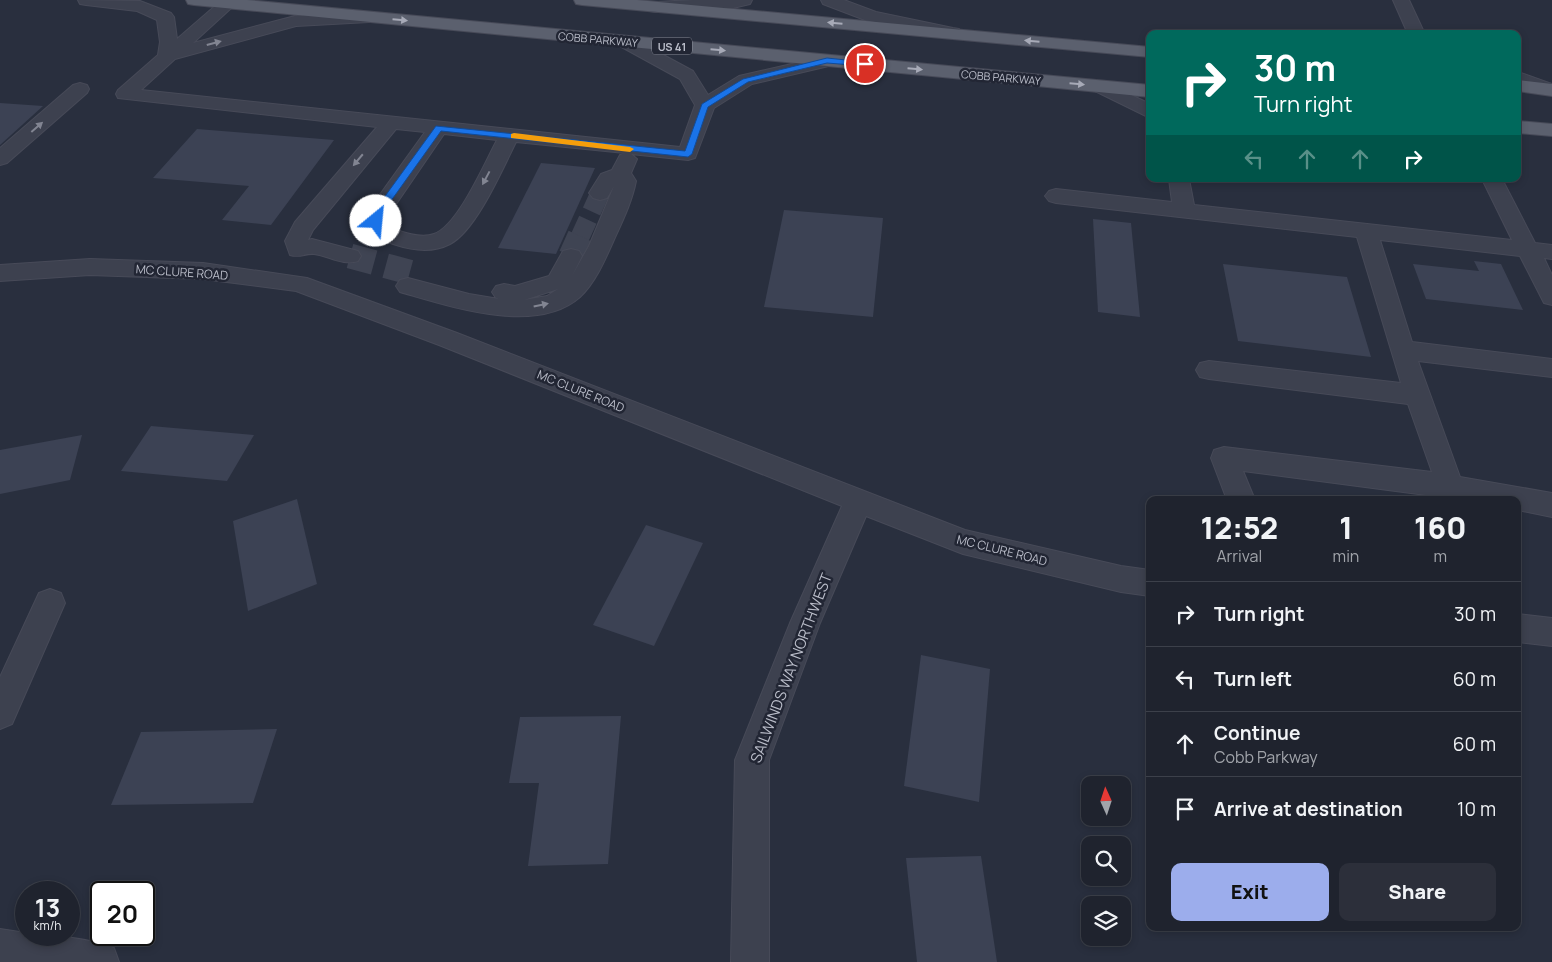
<!DOCTYPE html>
<style>
body{margin:0;font-family:Manrope,sans-serif;background:#2c2f3a;color:#f1f3f6;height:100vh;display:flex;flex-direction:column;font-size:19px;white-space:nowrap}
*{box-sizing:border-box;margin:0}
p{font-size:16px;color:#a1a4aa}
.icon{flex:none;width:28px;height:28px;fill:none;stroke:currentColor;stroke-width:2;stroke-linecap:round;stroke-linejoin:round}
.map{position:relative;flex:1;overflow:hidden}
.side{position:absolute;left:1146px;top:496px;width:375px;height:435px;display:flex;flex-direction:column;background:#1f232e;border-radius:10px;box-shadow:0 2px 8px #0003,0 0 0 1px #3c404a}
.side>*{flex:none}
.top-card{position:absolute;left:1146px;top:30px;width:375px;height:152px;border-radius:10px;box-shadow:0 2px 8px #0003,0 0 0 1px #3c404a;background:#00695c;color:#fff;overflow:hidden}
.needle{width:32px;rotate:357deg}
.fabs{position:absolute;left:1081px;top:776px;display:grid;gap:10px}
.fabs a{display:grid;place-items:center;width:50px;height:50px;border-radius:10px;background:#1f232e;box-shadow:0 2px 8px #0003,0 0 0 1px #3c404a;font-size:25px}
.speed{position:absolute;left:15px;top:881px;display:flex;gap:10px;font-size:25px;font-weight:700;text-align:center}
.speed>*{display:grid;place-content:center;width:65px;height:65px;border-radius:50%;background:#1f232e;box-shadow:0 2px 8px #0003,0 0 0 1px #3c404a;line-height:1}
.speed small{font-size:12px;font-weight:400}
.speed .limit{border:2px solid #111;border-radius:8px;background:#fff;color:#111}
.pin{position:absolute;display:grid;place-items:center;width:42px;height:42px;color:#fff;margin:-21px;border:2px solid #fff;border-radius:50%;box-shadow:0 1px 5px #0007}
.me{position:absolute;width:55px;margin:-28px;rotate:28deg;stroke-linejoin:round;filter:drop-shadow(0 0 4px #0008)}
.turn{display:flex;align-items:center;gap:18px;height:105px;padding:0 25px;font-size:22px}
.turn .icon{width:65px;height:65px;stroke-width:2.5}
.turn b{display:block;font-size:35px;line-height:42px}
.lanes{display:flex;align-items:center;height:48px;padding:0 25px;background:#0003;justify-content:center;gap:25px;direction:ltr}
.lanes .off{opacity:.35}
.eta{display:flex;justify-content:space-evenly;align-items:center;height:85px;text-align:center}
.eta b{font-size:30px;font-weight:800;line-height:35px}
.button{display:flex;gap:10px;margin-top:auto;padding:10px 25px}
.button a{flex:1;height:58px;border-radius:10px;background:#9cadec;color:#111;font-size:20px;font-weight:800;line-height:58px;text-align:center}
.button a+a{background:#2c2f3a;color:#f1f3f6}
ul{padding:0;list-style:none}
li{display:flex;align-items:center;gap:15px;height:65px;padding:0 25px;border-top:1px solid #3c404a}
li div{flex:1}
li b{display:block;font-size:19px}
li em{font-style:normal}
.map>svg:first-child{display:block}
</style>
<div class="map">
<svg width="1552" height="962" viewBox="0 0 1552 962">
<rect width="100%" height="100%" fill="#292f3e"/>
<g fill="#3c4254">
<polygon points="0,103 43,106 0,145"/>
<polygon points="197,129 334,140 271,225 222,220 249,186 153,178"/>
<polygon points="541,163 595,168 556,254 498,248"/>
<polygon points="784,210 883,218 873,317 764,307"/>
<polygon points="1093,219 1131,223 1140,317 1098,312"/>
<polygon points="1474,261 1501,264 1523,310 1426,299 1413,264 1479,271"/>
<polygon points="1223,264 1347,277 1371,357 1238,341"/>
<polygon points="151,426 254,435 227,481 121,471"/>
<polygon points="82,435 70,480 0,494 0,450"/>
<polygon points="297,499 317,584 248,611 233,521"/>
<polygon points="646,525 703,543 654,646 593,625"/>
<polygon points="921,655 990,669 979,802 904,786"/>
<polygon points="621,716 608,864 528,866 539,783 509,783 520,717"/>
<polygon points="277,729 253,803 111,805 141,732"/>
<polygon points="981,856 997,962 917,962 906,858"/>
</g>
<g fill="none" stroke-linecap="round" stroke-linejoin="round">
<polyline stroke="#3f4453" stroke-width="19" stroke-dasharray="19 9" stroke-linecap="butt" points="580,237 600,193"/>
<g stroke="#3f4453" stroke-width="25" stroke-dasharray="25 12" stroke-linecap="butt">
<polyline points="350,256 420,275"/>
<polyline points="571,256 580,236"/>
</g>
<defs>
<g id="minor">
<path d="M78 0 140 1 171 13 174 17 177 39 222 0H240L193 43 295 16 369 12 375 13 378 17 375 21 369 22 296 26 175 59 141 90 680 147 695 105 680 79 618 45 615 41 618 37 624 36 630 37 693 71 708 95 739 76 827 56 833 57 836 61 833 65 752 84 714 108 695 158 688 160 631 154 637 159 631 173 636 181C632 202 622 222 613 242 605 260 595 283 580 297 536 336 449 306 400 292L396 286 400 280 408 278 469 294 499 299 496 298 492 292 496 286 504 284 515 286 549 276 563 251 571 249 579 251 582 256 572 276 589 246 614 186 607 198 600 200 593 198 589 193 601 174 612 170 620 155 625 153 516 142C503 168 476 231 450 244 425 257 396 246 372 236L365 221 371 207 425 132 396 129 313 230 308 240 312 239 358 251 361 256 358 261C343 266 329 256 314 254 305 253 301 258 290 255L285 241 295 222 377 127 118 98 116 94 118 90 158 55 160 42 157 20 137 11 86 5 80 4ZM444 134 497 140C485 162 458 226 434 234 420 239 402 232 389 227L387 221 390 213ZM558 289 547 296 524 300Z"/>
<polygon points="694,0 752,0 750,4 733,8 656,12 650,11 648,7 650,3 656,2"/>
<polygon points="821,0 844,0 876,12 953,28 959,29 962,33 959,37 953,38 865,20 823,4"/>
<polygon points="1393,0 1409,0 1423,30 1420,34 1408,34"/>
<polygon points="1518,72 1552,84 1552,95 1543,94 1518,84"/>
<polygon points="1102,81 1150,104 1150,118 1095,91 1093,87 1095,83"/>
<polygon points="80,83 87,85 89,89 87,93 7,163 0,165 0,148 73,85"/>
<polygon points="1169,179 1189,179 1194,205 1512,240 1482,179 1502,179 1535,243 1552,245 1552,259 1544,258 1552,275 1552,305 1544,303 1520,256 1380,240 1412,342 1552,359 1552,377 1418,361 1460,477 1552,493 1552,517 1518,510 1518,500 1464,500 1243,471 1255,500 1227,500 1211,458 1214,450 1224,447 1432,472 1408,404 1209,379 1200,377 1196,370 1200,363 1209,361 1401,383 1357,237 1056,203 1049,201 1045,196 1049,191 1056,189 1172,202"/>
<polygon points="90,259 203,263 307,278 457,333 965,530 1121,566 1150,570 1150,596 1121,592 963,554 866,516 820,623 769,760 769,962 731,962 735,760 790,623 842,506 439,345 296,291 203,279 90,275 0,281 0,265"/>
<polygon points="50,589 61,593 65,603 12,724 0,729 0,677 39,593"/>
<polygon points="1518,614 1552,618 1552,646 1518,642"/>
<path d="M0 929 26 933V935C55 935 87 938 114 948L119 962H0Z"/>
</g>
<g id="major">
<polygon points="186,0 247,0 1150,85 1150,97 194,5 188,4"/>
<polygon points="574,0 637,0 1150,47 1150,57 582,5 576,4"/>
<polygon points="1518,80 1552,84 1552,96 1518,91"/>
<polygon points="1518,121 1552,124 1552,136 1518,133"/>
</g>
</defs>
<use href="#minor" stroke="#474a58" stroke-width="2"/>
<use href="#major" stroke="#474a58" stroke-width="2"/>
<use href="#minor" fill="#3d414f" fill-rule="evenodd"/>
<use href="#major" fill="#5b606e" fill-rule="evenodd"/>
</g>
<defs><path id="oneway-solid" d="M-6-.8H1V-3.2L6.5 0L1 3.2V.8H-6Z" transform="scale(1.25)"/></defs>
<g fill="#a7aab7">
<use href="#oneway-solid" transform="translate(400 20) rotate(5)"/>
<use href="#oneway-solid" transform="translate(835 23) rotate(-175)"/>
<use href="#oneway-solid" transform="translate(1032 41) rotate(-175)"/>
<use href="#oneway-solid" transform="translate(718 50) rotate(5)"/>
<use href="#oneway-solid" transform="translate(915 69) rotate(5)"/>
<use href="#oneway-solid" transform="translate(1077 84) rotate(5)"/>
</g>
<g fill="#828592">
<use href="#oneway-solid" transform="translate(214 43) rotate(-15)"/>
<use href="#oneway-solid" transform="translate(37 127) rotate(-41)"/>
<use href="#oneway-solid" transform="translate(358 160) rotate(130)"/>
<use href="#oneway-solid" transform="translate(486 178) rotate(118)"/>
<use href="#oneway-solid" transform="translate(541 305) rotate(-12)"/>
</g>
<polygon fill="#1a73e8" stroke="#114b97" points="827,58 865,62 869,64 865,66 827,63 748,82 708,107 692,154 688,157 441,131 383,212 380,223 376,224 372,221 375,210 436,126 685,151 702,104 743,79"/>
<polygon fill="#f59e0b" points="514,133 630,147 634,149 630,152 511,138 511,134"/>
<g text-anchor="middle" dominant-baseline="central" stroke-width="5" stroke-linejoin="round" paint-order="stroke">
<g font-size="11" fill="#babdc9" stroke="#222634">
<text transform="translate(598 39) rotate(5)">COBB PARKWAY</text>
<text transform="translate(1001 77) rotate(5)">COBB PARKWAY</text>
</g>
<rect fill="#222634" stroke="#8c909c" stroke-width="1" x="652" y="37.5" width="40" height="17" rx="4"/>
<g font-size="11" font-weight="bold" fill="#babdc9">
<text x="672" y="46">US 41</text>
</g>
<g font-size="12" fill="#babdc9" stroke="#222634">
<text transform="translate(182 272) rotate(4)">MC CLURE ROAD</text>
<text transform="translate(581 391) rotate(22)">MC CLURE ROAD</text>
<text transform="translate(1002 550) rotate(14)">MC CLURE ROAD</text>
</g>
<g font-size="15" fill="#babdc9" stroke="#222634">
<text transform="translate(791 668) rotate(-69)">SAILWINDS WAY NORTHWEST</text>
</g>
</g>
</svg>
<div class="fabs">
<a><svg class="needle" viewBox="-14 -14 28 28"><path d="M0-13l5 13h-10z" fill="#e53935"/><path d="M0 13l5-13h-10z" fill="#a1a4aa"/></svg></a>
<a><svg class="icon" aria-label="search" viewBox="0 0 24 24"><circle cx="10" cy="10" r="6"/><path d="M15 15l6 6"/></svg></a>
<a><svg class="icon" aria-label="layers" viewBox="0 0 24 24"><path d="M12 4l9 5-9 5-9-5zM3 14l9 5 9-5"/></svg></a>
</div>
<div class="speed"><div>13<small>km/h</small></div><div class="limit">20</div></div>
<div class="pin" style="left:865px;top:64px;background:#d93025"><svg class="icon" aria-label="arrive" viewBox="0 0 24 24"><path d="M6 21V4h12l-3 4 3 4H6"/></svg></div>
<svg class="me" style="left:376px;top:221px" viewBox="-20 -20 40 40"><circle r="19" fill="#fff"/><path d="M0-13L10 11 0 6-10 11z" fill="#1a73e8"/></svg>
<div class="top-card">
<div class="turn"><svg class="icon" aria-label="right" viewBox="0 0 24 24"><path d="M7 20v-9h11M14 6l5 5-5 5"/></svg><div><b>30 m</b>Turn right</div></div>
<div class="lanes"><svg class="icon off" aria-label="left" viewBox="0 0 24 24"><path d="M17 20v-9H6M10 6l-5 5 5 5"/></svg><svg class="icon off" aria-label="ahead" viewBox="0 0 24 24"><path d="M12 20V5M6 11l6-6 6 6"/></svg><svg class="icon off" aria-label="ahead" viewBox="0 0 24 24"><path d="M12 20V5M6 11l6-6 6 6"/></svg><svg class="icon" aria-label="right" viewBox="0 0 24 24"><path d="M7 20v-9h11M14 6l5 5-5 5"/></svg></div>
</div>
<section class="side">
<div class="eta">
<div><b>12:52</b><p>Arrival</p></div>
<div><b>1</b><p>min</p></div>
<div><b>160</b><p>m</p></div>
</div>
<ul>
<li><svg class="icon" aria-label="right" viewBox="0 0 24 24"><path d="M7 20v-9h11M14 6l5 5-5 5"/></svg><div><b>Turn right</b></div><em>30 m</em></li>
<li><svg class="icon" aria-label="left" viewBox="0 0 24 24"><path d="M17 20v-9H6M10 6l-5 5 5 5"/></svg><div><b>Turn left</b></div><em>60 m</em></li>
<li><svg class="icon" aria-label="ahead" viewBox="0 0 24 24"><path d="M12 20V5M6 11l6-6 6 6"/></svg><div><b>Continue</b><p>Cobb Parkway</p></div><em>60 m</em></li>
<li><svg class="icon" aria-label="arrive" viewBox="0 0 24 24"><path d="M6 21V4h12l-3 4 3 4H6"/></svg><div><b>Arrive at destination</b></div><em>10 m</em></li>
</ul>
<div class="button"><a>Exit</a><a>Share</a></div>
</section>
</div>
